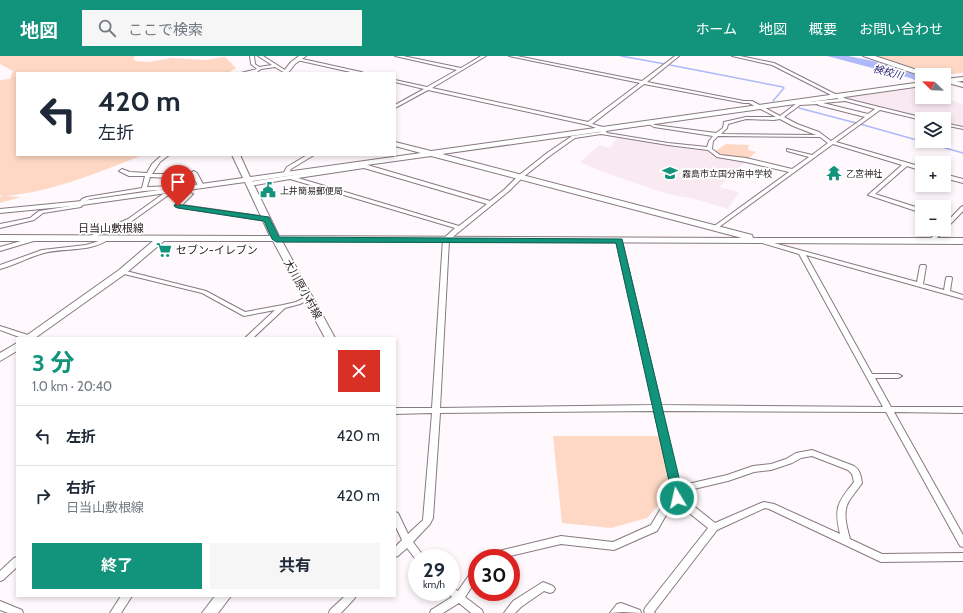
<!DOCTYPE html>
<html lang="ja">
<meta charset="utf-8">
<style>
body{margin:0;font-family:Cabin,"Noto Sans JP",sans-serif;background:#f6f6f7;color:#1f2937;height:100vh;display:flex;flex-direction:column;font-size:15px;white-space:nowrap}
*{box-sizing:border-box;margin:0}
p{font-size:13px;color:#747a83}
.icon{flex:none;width:22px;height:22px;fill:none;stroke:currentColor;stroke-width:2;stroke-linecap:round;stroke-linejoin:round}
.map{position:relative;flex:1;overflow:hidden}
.details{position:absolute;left:16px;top:281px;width:380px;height:260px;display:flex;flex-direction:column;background:#fff;border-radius:0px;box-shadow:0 2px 6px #0003}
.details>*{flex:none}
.top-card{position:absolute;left:16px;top:16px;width:380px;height:84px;border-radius:0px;box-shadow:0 2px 6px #0003;background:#fff;color:#1f2937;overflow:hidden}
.needle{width:26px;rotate:293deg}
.buttons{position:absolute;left:915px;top:12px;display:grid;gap:8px}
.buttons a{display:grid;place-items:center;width:36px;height:36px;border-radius:0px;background:#fff;box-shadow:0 2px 6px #0003;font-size:20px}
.speed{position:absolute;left:408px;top:493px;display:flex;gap:8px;font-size:20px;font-weight:700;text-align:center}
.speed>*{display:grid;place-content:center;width:52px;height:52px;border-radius:50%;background:#fff;box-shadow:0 2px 6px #0003;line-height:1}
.speed small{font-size:10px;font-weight:400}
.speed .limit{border:6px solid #d22;background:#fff;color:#111}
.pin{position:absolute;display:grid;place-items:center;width:34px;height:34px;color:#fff;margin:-41px -17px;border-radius:50% 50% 50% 0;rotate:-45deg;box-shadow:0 0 4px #0007}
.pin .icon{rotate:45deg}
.me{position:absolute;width:44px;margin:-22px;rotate:351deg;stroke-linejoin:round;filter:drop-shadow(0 0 3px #0008)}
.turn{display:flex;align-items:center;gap:14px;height:84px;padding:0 16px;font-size:18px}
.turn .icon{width:52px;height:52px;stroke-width:2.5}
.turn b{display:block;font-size:28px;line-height:34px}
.round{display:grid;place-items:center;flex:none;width:42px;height:42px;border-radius:0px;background:#f6f6f7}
.summary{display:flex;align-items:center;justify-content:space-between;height:68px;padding:0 16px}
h1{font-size:24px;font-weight:700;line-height:30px;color:#12937c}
.primary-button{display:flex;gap:8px;margin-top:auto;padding:8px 16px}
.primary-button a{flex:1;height:46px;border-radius:0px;background:#12937c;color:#fff;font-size:16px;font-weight:700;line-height:46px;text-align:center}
.primary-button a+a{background:#f6f6f7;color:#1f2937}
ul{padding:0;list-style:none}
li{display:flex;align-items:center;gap:12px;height:60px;padding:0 16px;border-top:1px solid #e0e1e3}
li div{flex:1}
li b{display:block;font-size:15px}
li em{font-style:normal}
header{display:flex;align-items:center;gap:24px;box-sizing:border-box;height:56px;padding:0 20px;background:#12937c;color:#fff}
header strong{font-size:19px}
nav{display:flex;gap:22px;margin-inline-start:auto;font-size:14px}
.search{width:280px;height:36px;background:#f6f6f7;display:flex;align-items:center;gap:10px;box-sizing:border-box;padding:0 14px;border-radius:0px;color:#747a83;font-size:15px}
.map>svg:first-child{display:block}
</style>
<header>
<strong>地図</strong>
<div class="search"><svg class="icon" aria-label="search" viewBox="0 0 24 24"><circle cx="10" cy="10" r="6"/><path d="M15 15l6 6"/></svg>ここで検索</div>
<nav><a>ホーム</a><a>地図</a><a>概要</a><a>お問い合わせ</a></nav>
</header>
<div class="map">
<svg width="963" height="557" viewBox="0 0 963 557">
<rect width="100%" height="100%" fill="#fff8fc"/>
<g fill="#f9eaf2">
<polygon points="908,32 922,35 922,41 941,41 963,48 963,71 944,67 944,63 925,63 841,42"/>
<polygon points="618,81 665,89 708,94 720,102 746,105 719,131 739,136 728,153 695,143 667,138 600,115 580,106 599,89 610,92"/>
</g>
<g fill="#fed8c4">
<path d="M0 0H136L133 2 136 5 149 6 172 2 205 4 225 1 236 12 228 17H17V99H143C99 116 52 136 5 140L21 141 0 147V141L4 140H0V24L10 23 13 15 0 8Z"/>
<polygon points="867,0 963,0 963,17 937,19"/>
<polygon points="726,88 749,89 748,94 756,96 748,103 720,99 714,96"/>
<polygon points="553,380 660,380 673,433 647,462 611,472 562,467"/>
</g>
<polygon fill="#adb9f9" points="827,0 848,0 873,5 922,21 922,27 910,22"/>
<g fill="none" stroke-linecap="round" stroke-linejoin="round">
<g stroke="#adb9f9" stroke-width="1.5">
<polyline points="621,0 665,8"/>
<polyline points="670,9 783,31 784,32 773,45"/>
<polyline points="799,52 856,67"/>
<polyline points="860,68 963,97"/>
<polyline points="24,163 31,162 36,157"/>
</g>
<defs>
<g id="street">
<polygon points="250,0 254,0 255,8 259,11 272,9 258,0 263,0 288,16 285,17 275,11 261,13 257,16 241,17 257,13 251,8"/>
<path d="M395 0H403L461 12 481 0H486L432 32 588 66 640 27 509 0H517L642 25 675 0H679L647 26 744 45H752L780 60 797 47 839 43 772 9 732 0H740L774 7 831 36 847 43 924 62V63H922V64L880 54 836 86 922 111V115L907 110 875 138 922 153V157L868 139 902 109 833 88 715 174 713 173V171L789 116 746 106 717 101 708 94 668 89 601 78 575 82 551 99 522 122 509 135 449 184 440 352 653 349 616 185 619 183 622 185 661 349 883 351 799 198 759 186 758 185 759 184H763L917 226 920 210 921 209H925L926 210 923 228 944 234 946 222 947 221H951L952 222 950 235 963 239V243L806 199 872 318H898L902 320 898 322H875L891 351H963V357L894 356 963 479V491L960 490 886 356 662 355 679 430 727 419 753 410 771 408 786 403 796 397 812 394 854 410C860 414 861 420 862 427 858 433 853 439 849 445 842 457 847 471 850 483L882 498 963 497V505L881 506 769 453 765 452 717 474 654 556 655 557H645L644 555 645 552 708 472 674 445 657 475 614 494 561 488 502 502H481L483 499 486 498 561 480 613 486 651 469 672 434 654 355 440 357 433 462 430 468 413 486 425 502H417V505L407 492 398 500 395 501V491L402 484 395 469V456L398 457 408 478 423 464 432 357 395 358V352H432L443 183 455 172 290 123 249 130 246 128 249 126 364 108 490 145 505 133 518 120 547 97 572 80 601 76 599 73 588 69 428 34 395 52V49L424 33 395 26V24L427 31 457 14ZM644 28 744 47H749L776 61H746L724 66 723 72 716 77 655 69 649 66 647 67 654 71 713 80 709 85 707 91 668 87 607 77 603 71 592 68ZM845 45 875 53 868 58 823 47ZM818 48V49L865 61 831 85 819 76 797 68 784 61 800 49ZM746 63 774 64 780 63 793 70 816 79 721 78 727 72 728 68ZM718 80 820 81 828 87 812 99 787 93V95L809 101 792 113 746 102 720 99 712 93 713 85ZM364 112 487 148 459 170 298 122ZM812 400 848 414 852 418 854 426C837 447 834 452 840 478L774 448 764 446 761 447 715 467 681 440V436L728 425 754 416 771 414 792 407 801 402Z"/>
<polygon points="298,2 361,16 363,17 355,17 297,4 297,2"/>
<polygon points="944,67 963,71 963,73 944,69"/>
<path d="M162 99H169L160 106 152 118H169L181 114 184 116 169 122 150 121 147 131 177 130 178 131 176 135 182 134 193 138 182 149 266 161 269 163 266 165 176 151V149L186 139C180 137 173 138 167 140L132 165 99 179 90 185 87 183 95 177 128 163 163 138 170 136 171 133 144 135 90 143 86 145 81 151 43 157 34 164 0 172V168L30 162 39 155 77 149 82 143 87 141 142 132 145 120H129L119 115 122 113 130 116 147 117 152 108Z"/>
<polygon points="307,99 314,99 291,113 288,119 284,119 283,118 287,111"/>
<polygon points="194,115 197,117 204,130 203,131 199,131 193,121 184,123 181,121 192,118 192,116"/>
<polygon points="944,118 963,123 963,127 944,122"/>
<polygon points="963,150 963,155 934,185 930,185 930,183 940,173 944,173 944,169 961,151"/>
<path d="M107 180 110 182 109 183C89 197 66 191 44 197 29 201 15 209 0 213V209L42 194 86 189 99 185Z"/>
<polygon points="35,181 38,183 37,184 0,195 0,191"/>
<polygon points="122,214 206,235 245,256 283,249 296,246 308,240 311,242 300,248 285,252 253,282 245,282 275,254 244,260 242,259 202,237 120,217 119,216 120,215"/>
<polygon points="0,270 31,280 33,282 22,282 0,274"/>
<polygon points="17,501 17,511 3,524 0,525 0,515 14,502"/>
<polygon points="477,511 477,523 465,541 482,554 483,557 471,557 459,547 443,557 430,557 431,554 452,541 447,536 451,536 451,531 458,535 474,512"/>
<polygon points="543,526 553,530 555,533 553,536 550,537 544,535 521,551 515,557 504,557 513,545"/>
<polygon points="121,540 132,540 121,557 110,557"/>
<polygon points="345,540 356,540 354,543 341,557 329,557 330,554"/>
<polygon points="0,545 22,554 23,557 8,557 0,554"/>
<polygon points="621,547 640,554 641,557 623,556 610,557 617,548"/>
</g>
<g id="secondary">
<polygon points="299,0 306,0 295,8 288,17 282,17 291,6"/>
<polygon points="963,21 963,25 944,27 944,23"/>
<path d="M922 26V30L442 98 752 179 753 182H963V188L282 185 335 282H325L273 185H164L125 218 35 282H23L119 214 153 185H0V179L270 180 245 126 82 149 0 157V153L82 145 243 122 232 99H240L250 121 421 97 395 90V86L431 95ZM431 100 742 182 279 180 252 125Z"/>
<polygon points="17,287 17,295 0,305 0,297"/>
<polygon points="215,540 231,540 218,557 202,557"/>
</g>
<g id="highway">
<polygon points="863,0 875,0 932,19 922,20"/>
<polygon points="944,22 963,27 963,31 944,26"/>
</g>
</defs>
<use href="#street" stroke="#887982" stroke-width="2"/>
<use href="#secondary" stroke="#887982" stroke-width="2"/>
<use href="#highway" stroke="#887982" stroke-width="2"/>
<use href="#street" fill="#fff" fill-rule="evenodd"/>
<use href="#secondary" fill="#fff" fill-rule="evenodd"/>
<use href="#highway" fill="#fff" fill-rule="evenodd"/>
</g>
<polygon fill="#12937c" stroke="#0c6051" points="175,148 269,161 279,181 622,183 682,434 682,442 681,445 677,447 673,445 671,434 616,187 276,186 272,183 264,165 178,152 174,150"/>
<defs>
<symbol id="school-bare" viewBox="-9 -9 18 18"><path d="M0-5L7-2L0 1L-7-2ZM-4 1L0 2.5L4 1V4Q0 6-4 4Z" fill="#12937c" stroke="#fff" stroke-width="2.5" paint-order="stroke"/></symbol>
<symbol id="temple-bare" viewBox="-9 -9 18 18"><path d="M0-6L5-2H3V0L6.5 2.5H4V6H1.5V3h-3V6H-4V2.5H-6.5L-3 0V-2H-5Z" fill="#12937c" stroke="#fff" stroke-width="2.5" paint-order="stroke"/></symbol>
<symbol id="civic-bare" viewBox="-9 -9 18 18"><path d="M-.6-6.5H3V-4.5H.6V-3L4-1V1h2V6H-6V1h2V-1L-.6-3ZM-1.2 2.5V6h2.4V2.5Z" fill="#12937c" stroke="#fff" stroke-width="2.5" paint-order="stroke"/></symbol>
<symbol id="supermarket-bare" viewBox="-9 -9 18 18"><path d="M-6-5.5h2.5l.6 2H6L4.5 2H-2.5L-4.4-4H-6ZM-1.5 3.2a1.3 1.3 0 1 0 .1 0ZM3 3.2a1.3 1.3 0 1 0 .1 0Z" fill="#12937c" stroke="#fff" stroke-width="2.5" paint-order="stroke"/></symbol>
</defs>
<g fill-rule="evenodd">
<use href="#school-bare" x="659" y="106" width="22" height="22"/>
<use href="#temple-bare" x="823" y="106" width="22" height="22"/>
<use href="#civic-bare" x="257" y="123" width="22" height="22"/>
<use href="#supermarket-bare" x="153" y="183" width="22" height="22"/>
</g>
<g text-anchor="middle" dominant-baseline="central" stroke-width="3.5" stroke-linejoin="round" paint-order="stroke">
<g font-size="9" fill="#2a2427" stroke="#fff" text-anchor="start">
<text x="682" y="117">霧島市立国分南中学校</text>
<text x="846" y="117">乙宮神社</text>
<text x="280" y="134">上井簡易郵便局</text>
</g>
<g font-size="10" font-style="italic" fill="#201972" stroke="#fff">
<text transform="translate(888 16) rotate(15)">検校川</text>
</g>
<g font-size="11" fill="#2a2427" stroke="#fff">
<text x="111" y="172">日当山敷根線</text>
<text transform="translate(303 233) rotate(61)">大川原小村線</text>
</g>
<g font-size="11" fill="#2a2427" stroke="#fff" text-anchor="start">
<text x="176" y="194">セブン-イレブン</text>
</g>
</g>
</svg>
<div class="buttons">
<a><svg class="needle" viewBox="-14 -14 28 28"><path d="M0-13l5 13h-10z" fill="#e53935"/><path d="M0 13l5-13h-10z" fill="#747a83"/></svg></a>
<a><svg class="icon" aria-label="layers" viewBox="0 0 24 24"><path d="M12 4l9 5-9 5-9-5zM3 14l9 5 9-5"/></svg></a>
<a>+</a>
<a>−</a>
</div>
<div class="speed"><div>29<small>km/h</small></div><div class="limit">30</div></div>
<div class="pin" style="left:178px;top:150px;background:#d93025"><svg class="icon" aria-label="arrive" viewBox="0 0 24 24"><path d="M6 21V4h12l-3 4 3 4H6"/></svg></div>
<svg class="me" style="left:677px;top:442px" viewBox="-20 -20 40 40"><circle r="17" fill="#12937c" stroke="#fff" stroke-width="3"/><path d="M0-11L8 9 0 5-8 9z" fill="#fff"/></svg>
<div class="top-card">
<div class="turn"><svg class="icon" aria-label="left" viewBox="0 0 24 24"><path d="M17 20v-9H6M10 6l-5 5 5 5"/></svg><div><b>420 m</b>左折</div></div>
</div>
<section class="details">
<div class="summary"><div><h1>3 分</h1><p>1.0 km · 20:40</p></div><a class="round" style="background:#d93025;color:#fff"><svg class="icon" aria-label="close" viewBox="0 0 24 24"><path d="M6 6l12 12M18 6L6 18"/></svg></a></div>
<ul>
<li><svg class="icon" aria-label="left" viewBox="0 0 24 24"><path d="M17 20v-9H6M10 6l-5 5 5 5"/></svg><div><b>左折</b></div><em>420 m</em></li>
<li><svg class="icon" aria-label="right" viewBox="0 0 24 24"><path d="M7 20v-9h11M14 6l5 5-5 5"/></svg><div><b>右折</b><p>日当山敷根線</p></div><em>420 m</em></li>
</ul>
<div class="primary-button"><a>終了</a><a>共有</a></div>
</section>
</div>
